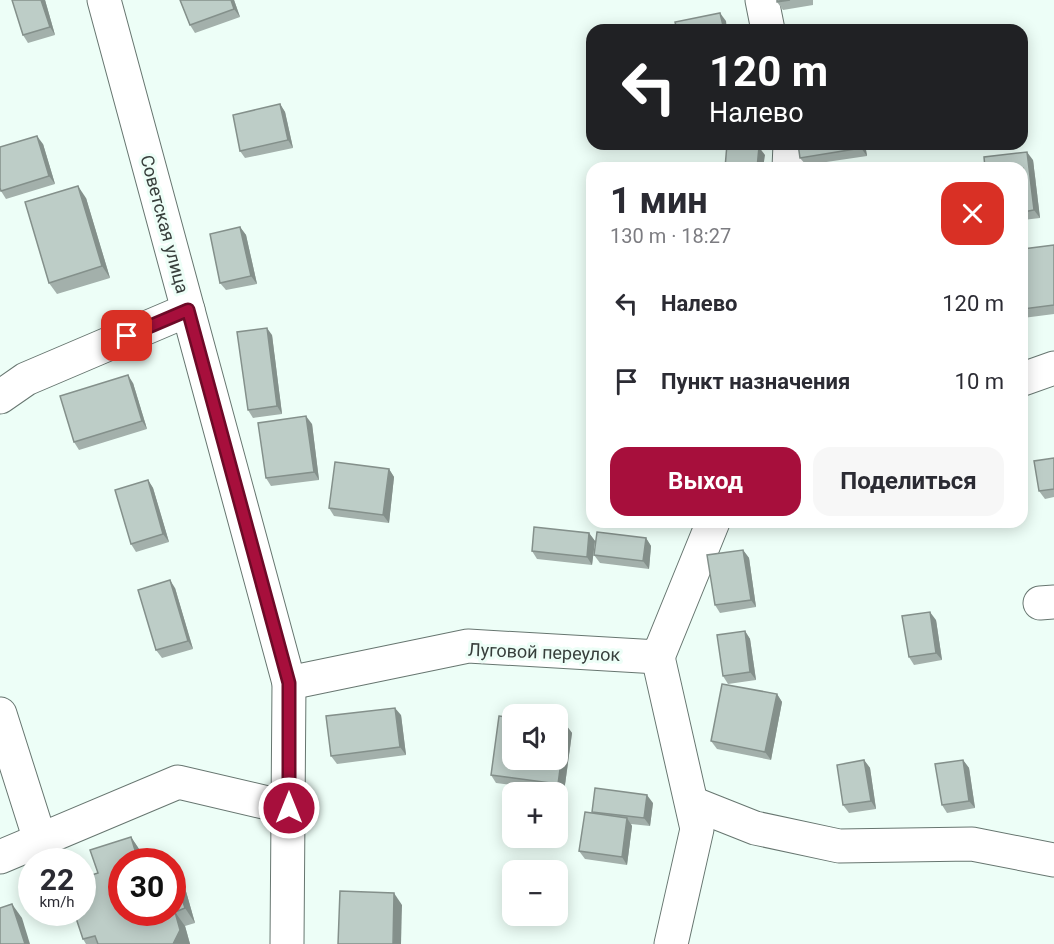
<!DOCTYPE html>
<html lang="ru">
<meta charset="utf-8">
<style>
body{margin:0;font-family:Roboto,sans-serif;background:#f7f7f7;color:#2b2b33;height:100vh;display:flex;flex-direction:column;font-size:22px;white-space:nowrap}
*{box-sizing:border-box;margin:0}
p{font-size:20px;color:#7c7c81}
.icon{flex:none;width:33px;height:33px;fill:none;stroke:currentColor;stroke-width:2;stroke-linecap:round;stroke-linejoin:round}
.map{position:relative;flex:1;overflow:hidden}
.sheet{position:absolute;left:586px;top:162px;width:442px;height:366px;display:flex;flex-direction:column;background:#fff;border-radius:18px;box-shadow:0 3px 15px #0003}
.sheet>*{flex:none}
.top-card{position:absolute;left:586px;top:24px;width:442px;height:126px;border-radius:18px;box-shadow:0 3px 15px #0003;background:#202124;color:#fff;overflow:hidden}
.tools{position:absolute;left:502px;top:704px;display:grid;gap:12px}
.tools a{display:grid;place-items:center;width:66px;height:66px;border-radius:12px;background:#fff;box-shadow:0 3px 15px #0003;font-size:30px}
.speed{position:absolute;left:18px;top:848px;display:flex;gap:12px;font-size:30px;font-weight:700;text-align:center}
.speed>*{display:grid;place-content:center;width:78px;height:78px;border-radius:50%;background:#fff;box-shadow:0 3px 15px #0003;line-height:1}
.speed small{font-size:15px;font-weight:400}
.speed .limit{border:9px solid #d22;background:#fff;color:#111}
.pin{position:absolute;display:grid;place-items:center;width:51px;height:51px;color:#fff;margin:-26px;border-radius:12px;box-shadow:0 3px 9px #0006}
.me{position:absolute;width:66px;margin:-33px;rotate:0deg;stroke-linejoin:round;filter:drop-shadow(0 0 4px #0008)}
.turn{display:flex;align-items:center;gap:21px;height:126px;padding:0 24px;font-size:27px}
.turn .icon{width:78px;height:78px;stroke-width:2.5}
.turn b{display:block;font-size:42px;line-height:51px}
.round{display:grid;place-items:center;flex:none;width:63px;height:63px;border-radius:18px;background:#f7f7f7}
.headline{display:flex;align-items:center;justify-content:space-between;height:102px;padding:0 24px}
h1{font-size:36px;font-weight:700;line-height:45px}
.action{display:flex;gap:12px;margin-top:auto;padding:12px 24px}
.action a{flex:1;height:69px;border-radius:18px;background:#a70f3c;color:#fff;font-size:24px;font-weight:700;line-height:69px;text-align:center}
.action a+a{background:#f7f7f7;color:#2b2b33}
ul{padding:0;list-style:none}
li{display:flex;align-items:center;gap:18px;height:78px;padding:0 24px}
li div{flex:1}
li b{display:block;font-size:22px}
li em{font-style:normal}
.map>svg:first-child{display:block}
</style>
<div class="map">
<svg width="1054" height="944" viewBox="0 0 1054 944">
<rect width="100%" height="100%" fill="#edfef7"/>
<g fill="none" stroke-linecap="round" stroke-linejoin="round">
<defs>
<g id="minor">
<polyline points="104,0 289,683 287,944"/>
<polyline points="762,0 768,30"/>
<polyline points="789,168 790,144"/>
<polyline points="1023,379 1054,368"/>
<polyline points="0,397 26,379 188,310"/>
<polyline points="1040,603 1054,602"/>
<polyline points="658,657 697,829 671,944"/>
<polyline points="289,683 468,646 658,657 713,522"/>
<polyline points="0,714 40,840"/>
<polyline points="692,803 755,828 839,846 972,844 1054,860"/>
<polyline points="0,857 178,782 289,808"/>
</g>
</defs>
<use href="#minor" stroke="#677670" stroke-width="35"/>
<use href="#minor" stroke="#fff" stroke-width="33"/>
</g>
<g fill="#a3b0ab">
<polygon points="45,0 55,35 28,43 23,35"/>
<polygon points="234,0 240,17 195,33 190,25"/>
<polygon points="777,0 813,0 813,5 783,10 777,2"/>
<polygon points="280,104 285,112 293,148 245,158 240,151"/>
<polygon points="43,144 55,184 6,199 1,191"/>
<polygon points="865,144 867,156 806,165 800,158"/>
<polygon points="1033,160 1040,218 1023,220 1023,168"/>
<polygon points="86,198 110,278 57,294 49,283"/>
<polygon points="240,227 246,235 257,284 226,290 220,283"/>
<polygon points="1054,245 1054,314 1023,318 1023,249"/>
<polygon points="272,335 282,414 253,418 248,410"/>
<polygon points="133,383 147,429 79,450 74,442"/>
<polygon points="312,424 319,480 271,486 266,478"/>
<polygon points="1054,458 1054,497 1045,499 1039,491"/>
<polygon points="389,469 394,477 389,523 334,516 329,508"/>
<polygon points="148,480 153,488 169,542 136,552 131,544"/>
<polygon points="589,533 595,541 592,565 537,559 532,551"/>
<polygon points="646,538 651,546 649,569 600,563 594,555"/>
<polygon points="743,550 749,558 756,607 720,613 715,605"/>
<polygon points="175,588 193,649 162,658 156,650"/>
<polygon points="936,620 942,660 914,665 909,657"/>
<polygon points="745,631 750,639 756,680 728,684 723,676"/>
<polygon points="777,694 782,702 771,760 717,749 711,741"/>
<polygon points="401,715 406,755 337,764 331,756"/>
<polygon points="566,725 572,733 564,792 496,783 491,775"/>
<polygon points="864,760 870,768 876,809 849,813 843,805"/>
<polygon points="963,760 969,768 975,808 947,813 942,805"/>
<polygon points="653,803 650,826 631,824 632,826 627,865 585,859 579,851 594,814 592,812"/>
<polygon points="131,837 141,852 143,858 157,854 162,861 122,861 122,912 172,912 172,875 174,874 185,888 195,923 185,926 190,944 86,944 83,939 74,912 82,912 82,903 85,902 82,895 82,878 98,873 90,850"/>
</g>
<g fill="#84908b">
<polygon points="41,0 45,0 55,35 50,27"/>
<polygon points="231,0 234,0 240,17 234,9"/>
<polygon points="720,13 726,21 727,30 724,30"/>
<polygon points="280,104 285,112 293,148 288,140"/>
<polygon points="37,136 43,144 55,184 49,176"/>
<polygon points="861,144 865,144 867,156 861,148"/>
<polygon points="759,147 765,155 763,168 757,168"/>
<polygon points="1027,152 1033,160 1040,218 1034,210"/>
<polygon points="78,186 86,198 110,278 102,266"/>
<polygon points="240,227 246,235 257,284 251,276"/>
<polygon points="267,328 272,335 282,414 277,406"/>
<polygon points="128,375 133,383 147,429 142,421"/>
<polygon points="306,416 312,424 319,480 314,472"/>
<polygon points="389,469 394,477 389,523 383,515"/>
<polygon points="148,480 153,488 169,542 163,534"/>
<polygon points="589,533 595,541 592,565 587,557"/>
<polygon points="646,538 651,546 649,569 643,561"/>
<polygon points="743,550 749,558 756,607 751,600"/>
<polygon points="170,580 175,588 193,649 188,641"/>
<polygon points="930,612 936,620 942,660 936,653"/>
<polygon points="745,631 750,639 756,680 750,672"/>
<polygon points="777,694 782,702 771,760 765,752"/>
<polygon points="395,708 401,715 406,755 400,747"/>
<polygon points="566,725 572,733 564,792 558,784"/>
<polygon points="864,760 870,768 876,809 871,801"/>
<polygon points="963,760 969,768 975,808 969,801"/>
<polygon points="647,795 653,803 650,826 644,818"/>
<polygon points="627,818 632,826 627,865 622,857"/>
<polygon points="131,837 141,852 144,861 138,860"/>
<polygon points="174,874 185,888 195,923 185,908"/>
<polygon points="394,893 402,905 401,944 393,944"/>
<polygon points="12,904 22,918 30,944 25,944"/>
<polygon points="175,912 185,926 190,944 173,944"/>
</g>
<g fill="#bdcdc7" stroke="#84908b" stroke-width="1.5">
<polygon points="12,0 41,0 50,27 23,35"/>
<polygon points="180,0 231,0 234,9 190,25"/>
<polygon points="777,0 790,0 777,2"/>
<polygon points="720,13 724,30 677,30 675,22"/>
<polygon points="280,104 288,140 240,151 233,115"/>
<polygon points="37,136 49,176 1,191 0,188 0,147"/>
<polygon points="727,144 759,147 757,168 725,168"/>
<polygon points="798,144 861,144 861,148 800,158"/>
<polygon points="1027,152 1034,210 1023,212 1023,168 985,168 984,157"/>
<polygon points="78,186 102,266 49,283 25,202"/>
<polygon points="240,227 251,276 220,283 210,234"/>
<polygon points="1054,245 1054,305 1023,309 1023,249"/>
<polygon points="267,328 277,406 248,410 237,332"/>
<polygon points="128,375 142,421 74,442 60,396"/>
<polygon points="306,416 314,472 266,478 258,423"/>
<polygon points="1054,458 1054,489 1039,491 1034,461"/>
<polygon points="335,462 389,469 383,515 329,508"/>
<polygon points="148,480 163,534 131,544 115,490"/>
<polygon points="534,527 589,533 587,557 532,551"/>
<polygon points="597,532 646,538 643,561 594,555"/>
<polygon points="743,550 751,600 715,605 707,555"/>
<polygon points="170,580 188,641 156,650 138,590"/>
<polygon points="930,612 936,653 909,657 902,616"/>
<polygon points="745,631 750,672 723,676 717,635"/>
<polygon points="722,684 777,694 765,752 711,741"/>
<polygon points="395,708 400,747 331,756 326,716"/>
<polygon points="499,716 513,718 513,759 558,759 558,724 566,725 558,784 491,775"/>
<polygon points="864,760 871,801 843,805 837,765"/>
<polygon points="963,760 969,801 942,805 935,764"/>
<polygon points="595,788 647,795 644,818 592,812"/>
<polygon points="585,812 627,818 622,857 579,851"/>
<polygon points="131,837 138,860 157,854 159,861 122,861 122,912 172,912 172,875 174,874 185,908 175,912 180,930 173,944 98,944 95,936 83,939 74,912 82,912 82,903 85,902 82,895 82,878 98,873 90,850"/>
<polygon points="340,891 394,893 393,944 338,944"/>
<polygon points="12,904 25,944 0,944 0,908"/>
</g>
<g fill="none" stroke-linecap="round" stroke-linejoin="round">
<defs>
<polyline id="route" points="127,336 188,310 289,683 289,808"/>
</defs>
<use href="#route" stroke="#6d0a27" stroke-width="15"/>
<use href="#route" stroke="#a70f3c" stroke-width="10"/>
</g>
<g text-anchor="middle" dominant-baseline="central" stroke-width="6" stroke-linejoin="round" paint-order="stroke">
<g font-size="18" fill="#373e3b" stroke="#edfef7">
<text transform="translate(165 224) rotate(75)">Советская улица</text>
<text transform="translate(544 652) rotate(2)">Луговой переулок</text>
</g>
</g>
</svg>
<div class="tools">
<a><svg class="icon" aria-label="sound" viewBox="0 0 24 24"><path d="M4 9h4l5-4v14l-5-4H4zM17 9q2 3 0 6"/></svg></a>
<a>+</a>
<a>−</a>
</div>
<div class="speed"><div>22<small>km/h</small></div><div class="limit">30</div></div>
<div class="pin" style="left:127px;top:336px;background:#d93025"><svg class="icon" aria-label="arrive" viewBox="0 0 24 24"><path d="M6 21V4h12l-3 4 3 4H6"/></svg></div>
<svg class="me" style="left:289px;top:808px" viewBox="-20 -20 40 40"><circle r="17" fill="#a70f3c" stroke="#fff" stroke-width="3"/><path d="M0-11L8 9 0 5-8 9z" fill="#fff"/></svg>
<div class="top-card">
<div class="turn"><svg class="icon" aria-label="left" viewBox="0 0 24 24"><path d="M17 20v-9H6M10 6l-5 5 5 5"/></svg><div><b>120 m</b>Налево</div></div>
</div>
<section class="sheet">
<div class="headline"><div><h1>1 мин</h1><p>130 m · 18:27</p></div><a class="round" style="background:#d93025;color:#fff"><svg class="icon" aria-label="close" viewBox="0 0 24 24"><path d="M6 6l12 12M18 6L6 18"/></svg></a></div>
<ul>
<li><svg class="icon" aria-label="left" viewBox="0 0 24 24"><path d="M17 20v-9H6M10 6l-5 5 5 5"/></svg><div><b>Налево</b></div><em>120 m</em></li>
<li><svg class="icon" aria-label="arrive" viewBox="0 0 24 24"><path d="M6 21V4h12l-3 4 3 4H6"/></svg><div><b>Пункт назначения</b></div><em>10 m</em></li>
</ul>
<div class="action"><a>Выход</a><a>Поделиться</a></div>
</section>
</div>
